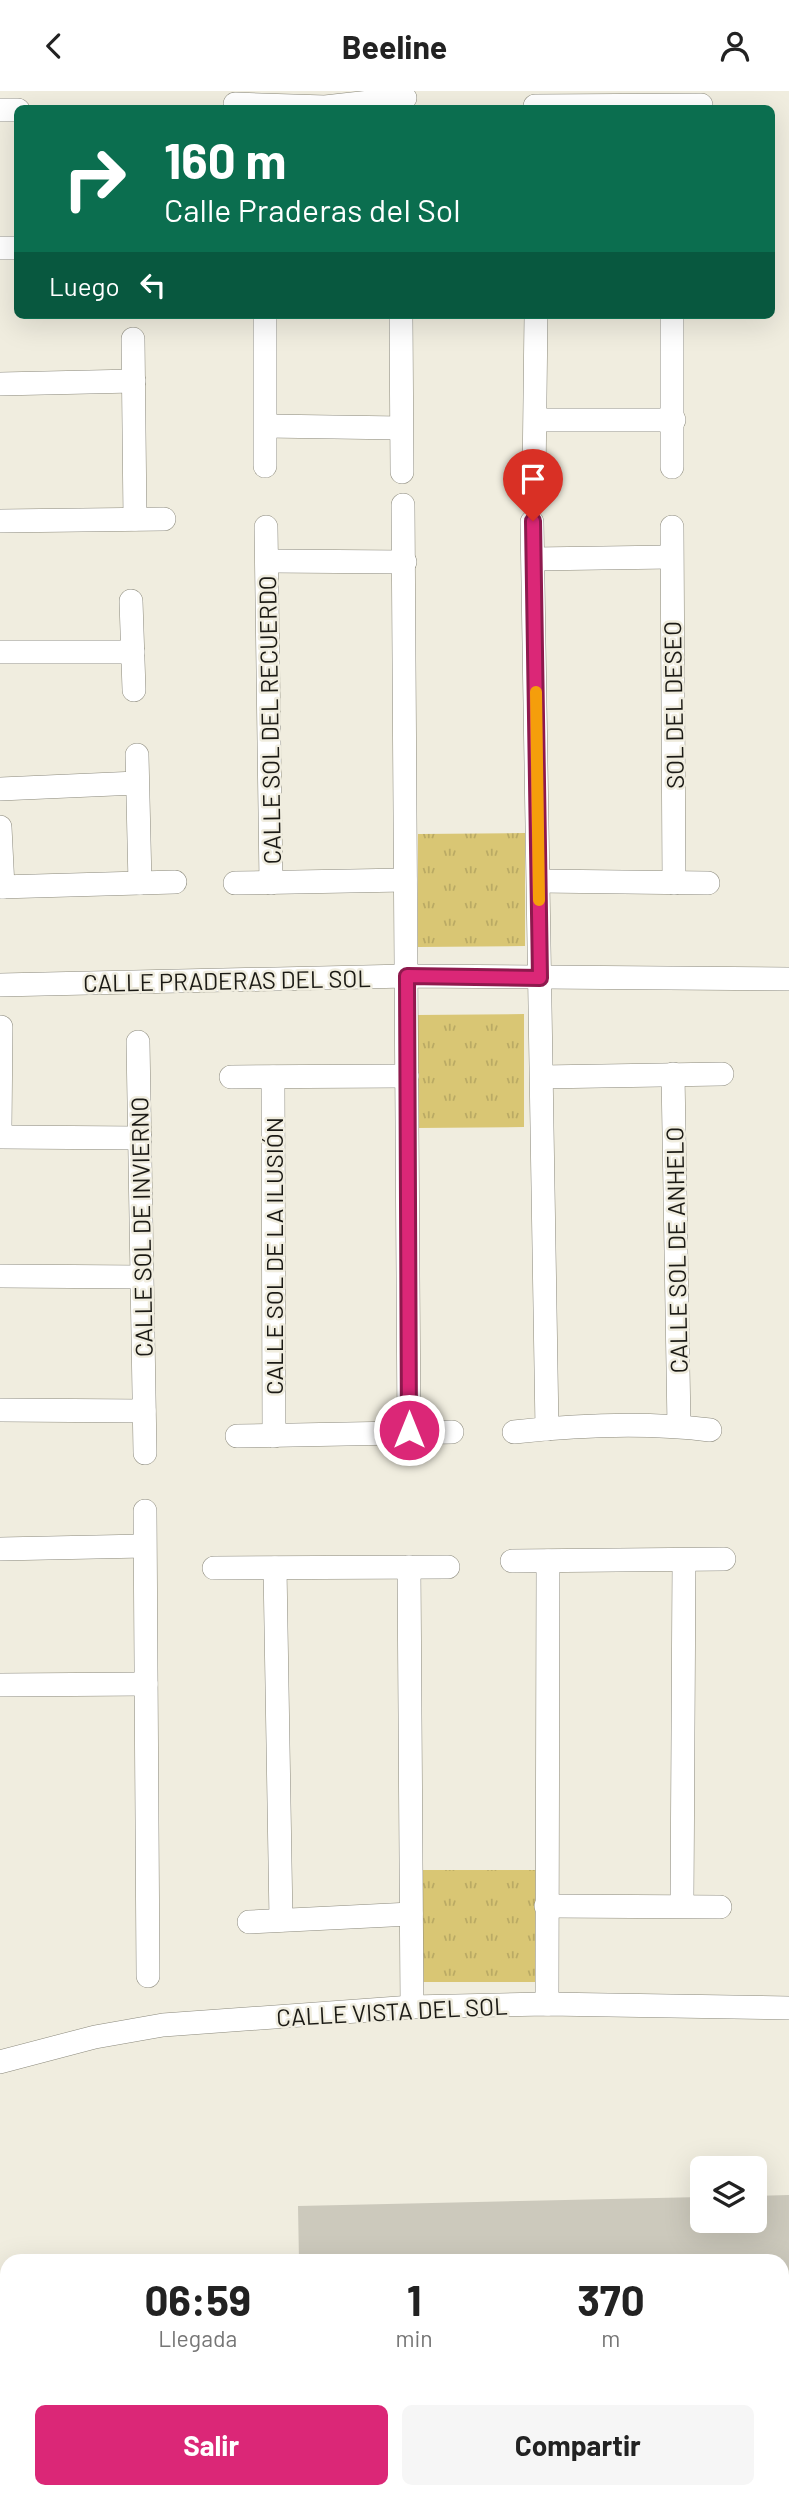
<!DOCTYPE html>
<html lang="es">
<meta charset="utf-8">
<style>
body{margin:0;font-family:Barlow,sans-serif;background:#f6f6f6;color:#222;height:100vh;display:flex;flex-direction:column;font-size:26px;white-space:nowrap}
*{box-sizing:border-box;margin:0}
p{font-size:23px;color:#767676}
.icon{flex:none;width:38px;height:38px;fill:none;stroke:currentColor;stroke-width:2;stroke-linecap:round;stroke-linejoin:round}
.map{position:relative;flex:1;overflow:hidden}
.panel{position:absolute;left:0px;top:2163px;width:789px;height:245px;display:flex;flex-direction:column;background:#fff;border-radius:21px 21px 0 0;box-shadow:0 7px 28px #0002}
.panel>*{flex:none}
.hud{position:absolute;left:14px;top:14px;width:761px;height:214px;border-radius:10px;box-shadow:0 7px 28px #0002;background:#0b6e4f;color:#fff;overflow:hidden}
.fabs{position:absolute;left:690px;top:2065px;display:grid;gap:14px}
.fabs a{display:grid;place-items:center;width:77px;height:77px;border-radius:10px;background:#fff;box-shadow:0 7px 28px #0002;font-size:35px}
.pin{position:absolute;display:grid;place-items:center;width:60px;height:60px;color:#fff;margin:-72px -30px;border-radius:50% 50% 50% 0;rotate:-45deg;box-shadow:0 0 7px #0007}
.pin .icon{rotate:45deg}
.me{position:absolute;width:77px;margin:-38px;rotate:0deg;stroke-linejoin:round;filter:drop-shadow(0 0 5px #0008)}
.turn{display:flex;align-items:center;gap:24px;height:147px;padding:0 35px;font-size:32px}
.turn .icon{width:91px;height:91px;stroke-width:2.5}
.turn b{display:block;font-size:49px;line-height:60px}
.then{display:flex;align-items:center;height:66px;padding:0 35px;background:#0003;gap:14px;font-size:26px}
.eta{display:flex;justify-content:space-evenly;align-items:center;height:119px;text-align:center}
.eta b{font-size:42px;font-weight:700;line-height:49px}
.button{display:flex;gap:14px;margin-top:auto;padding:14px 35px}
.button a{flex:1;height:80px;border-radius:10px;background:#db2777;color:#fff;font-size:28px;font-weight:700;line-height:80px;text-align:center}
.button a+a{background:#f6f6f6;color:#222}
header{display:flex;justify-content:space-between;align-items:center;height:91px;padding:0 35px;background:#fff;font-size:32px;font-weight:700}
.map>svg:first-child{display:block}
</style>
<header><svg class="icon" aria-label="back" viewBox="0 0 24 24"><path d="M15 5l-7 7 7 7"/></svg>Beeline<svg class="icon" aria-label="person" viewBox="0 0 24 24"><circle cx="12" cy="8" r="4"/><path d="M4 21q1-7 8-7t8 7"/></svg></header>
<div class="map">
<svg width="789" height="2408" viewBox="0 0 789 2408">
<defs>
<pattern id="park-tufts" width="24" height="20" patternUnits="userSpaceOnUse" patternTransform="scale(1.75)"><rect width="24" height="20" fill="#d9c674"/><path d="M3 7l-1-3M5 7V3M7 7l1-3M15 17l-1-3M17 17v-4M19 17l1-3" fill="none" stroke="#baaa64"/></pattern>
</defs>
<rect width="100%" height="100%" fill="#f0eddf"/>
<g fill="url(#park-tufts)">
<polygon points="525,742 525,855 418,856 418,743"/>
<polygon points="524,923 524,1036 416,1037 416,924"/>
<polygon points="423,1779 537,1779 536,1891 422,1891"/>
</g>
<polygon fill="#ccc9bc" points="789,2104 789,2408 303,2408 303,2401 782,2401 782,2170 299,2170 298,2115 702,2106 702,2130 754,2130 754,2105"/>
<g fill="none" stroke-linecap="round" stroke-linejoin="round">
<defs>
<g id="minor">
<polyline points="235,13 325,16 405,7"/>
<polyline points="535,15 701,14"/>
<polyline points="0,19 18,19"/>
<polyline points="0,157 18,157"/>
<polyline points="401,224 402,381"/>
<polyline points="133,248 135,428"/>
<polyline points="0,293 134,290"/>
<polyline points="536,329 674,329"/>
<polyline points="266,335 401,337"/>
<polyline points="265,375 265,224"/>
<polyline points="672,376 672,224"/>
<polyline points="534,388 536,224"/>
<polyline points="403,414 409,1339"/>
<polyline points="0,430 164,428"/>
<polyline points="532,431 547,1338"/>
<polyline points="266,436 271,792"/>
<polyline points="672,436 674,792"/>
<polyline points="534,468 671,466"/>
<polyline points="268,470 405,471"/>
<polyline points="131,510 134,599"/>
<polyline points="0,561 133,561"/>
<polyline points="137,664 140,792"/>
<polyline points="0,698 137,692"/>
<polyline points="0,736 3,796"/>
<polyline points="539,790 708,792"/>
<polyline points="235,792 405,789"/>
<polyline points="0,796 175,791"/>
<polyline points="0,894 407,885 789,888"/>
<polyline points="138,951 145,1362"/>
<polyline points="673,983 679,1335"/>
<polyline points="231,986 407,985"/>
<polyline points="273,986 274,1345"/>
<polyline points="542,986 722,983"/>
<polyline points="0,1038 1,936"/>
<polyline points="0,1046 140,1047"/>
<polyline points="0,1185 142,1186"/>
<polyline points="0,1319 144,1320"/>
<path d="M514 1341C578 1334 646 1331 710 1339"/>
<polyline points="237,1345 452,1341"/>
<polyline points="145,1420 148,1885"/>
<polyline points="0,1458 144,1455"/>
<polyline points="512,1470 724,1468"/>
<polyline points="409,1476 412,1916"/>
<polyline points="214,1477 448,1476"/>
<polyline points="275,1477 281,1829"/>
<polyline points="0,1594 146,1593"/>
<polyline points="682,1814 684,1469"/>
<polyline points="546,1815 720,1816"/>
<polyline points="249,1831 411,1823"/>
<polyline points="547,1913 548,1470"/>
<polyline points="0,1971 95,1946 163,1934 412,1916 547,1913 789,1917"/>
</g>
</defs>
<use href="#minor" stroke="#8b897c" stroke-width="24"/>
<use href="#minor" stroke="#fff" stroke-width="23"/>
</g>
<g fill="none" stroke-linecap="round" stroke-linejoin="round">
<defs>
<polyline id="route" points="409,1339 407,885 540,887 533,430"/>
</defs>
<use href="#route" stroke="#8e194d" stroke-width="18"/>
<use href="#route" stroke="#db2777" stroke-width="12"/>
<polyline stroke="#f59e0b" stroke-width="12" points="536,601 539,809"/>
</g>
<g text-anchor="middle" dominant-baseline="central" stroke-width="5" stroke-linejoin="round" paint-order="stroke">
<g font-size="24" fill="#1b1a15" stroke="#f0eddf">
<text transform="translate(673 614) rotate(-91)">SOL DEL DESEO</text>
<text transform="translate(269 629) rotate(-91)">CALLE SOL DEL RECUERDO</text>
<text transform="translate(227 889) rotate(-1)">CALLE PRADERAS DEL SOL</text>
<text transform="translate(141 1136) rotate(-91)">CALLE SOL DE INVIERNO</text>
<text transform="translate(676 1159) rotate(-91)">CALLE SOL DE ANHELO</text>
<text transform="translate(273 1165) rotate(-90)">CALLE SOL DE LA ILUSIÓN</text>
<text transform="translate(392 1920) rotate(-3)">CALLE VISTA DEL SOL</text>
</g>
</g>
</svg>
<div class="fabs">
<a><svg class="icon" aria-label="layers" viewBox="0 0 24 24"><path d="M12 4l9 5-9 5-9-5zM3 14l9 5 9-5"/></svg></a>
</div>
<div class="pin" style="left:533px;top:430px;background:#d93025"><svg class="icon" aria-label="arrive" viewBox="0 0 24 24"><path d="M6 21V4h12l-3 4 3 4H6"/></svg></div>
<svg class="me" style="left:409px;top:1339px" viewBox="-20 -20 40 40"><circle r="17" fill="#db2777" stroke="#fff" stroke-width="3"/><path d="M0-11L8 9 0 5-8 9z" fill="#fff"/></svg>
<div class="hud">
<div class="turn"><svg class="icon" aria-label="right" viewBox="0 0 24 24"><path d="M7 20v-9h11M14 6l5 5-5 5"/></svg><div><b>160 m</b>Calle Praderas del Sol</div></div>
<div class="then">Luego<svg class="icon" aria-label="left" viewBox="0 0 24 24"><path d="M17 20v-9H6M10 6l-5 5 5 5"/></svg></div>
</div>
<section class="panel">
<div class="eta">
<div><b>06:59</b><p>Llegada</p></div>
<div><b>1</b><p>min</p></div>
<div><b>370</b><p>m</p></div>
</div>
<div class="button"><a>Salir</a><a>Compartir</a></div>
</section>
</div>
